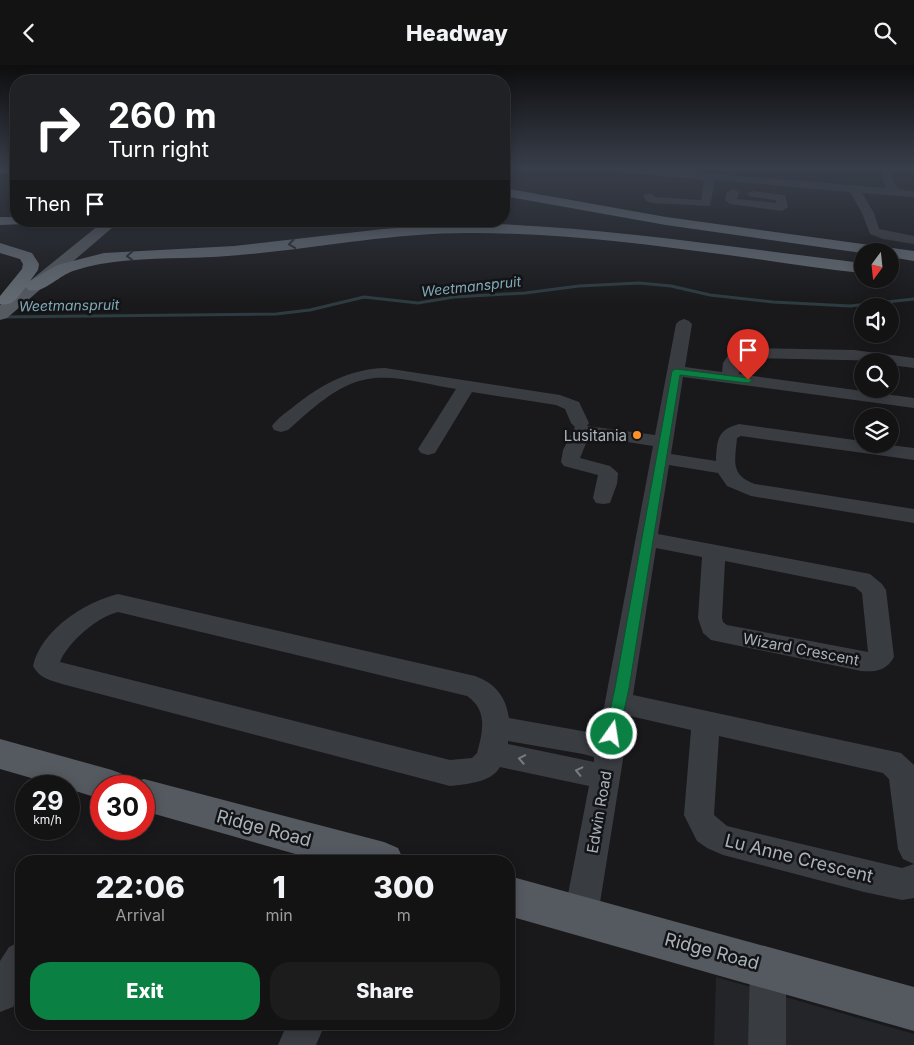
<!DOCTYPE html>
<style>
body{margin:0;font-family:Inter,sans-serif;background:#1c1c1d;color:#f1f3f6;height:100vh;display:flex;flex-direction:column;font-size:19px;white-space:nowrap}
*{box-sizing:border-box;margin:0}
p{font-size:16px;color:#9d9ea0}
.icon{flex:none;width:28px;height:28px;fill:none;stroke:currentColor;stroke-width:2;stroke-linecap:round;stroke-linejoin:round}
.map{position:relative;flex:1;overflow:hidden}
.drawer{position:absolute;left:15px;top:790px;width:500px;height:175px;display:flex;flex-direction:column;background:#131314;border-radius:20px;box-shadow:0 2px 12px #0003,0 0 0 1px #323234}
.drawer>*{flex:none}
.top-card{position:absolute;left:10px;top:10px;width:500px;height:152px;border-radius:20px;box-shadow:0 2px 12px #0003,0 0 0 1px #323234;background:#202124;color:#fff;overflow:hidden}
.needle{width:32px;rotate:195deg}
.buttons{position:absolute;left:854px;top:178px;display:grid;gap:10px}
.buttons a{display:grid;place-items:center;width:45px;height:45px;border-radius:50%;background:#131314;box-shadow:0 2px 12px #0003,0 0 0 1px #323234;font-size:25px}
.speed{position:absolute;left:15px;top:710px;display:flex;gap:10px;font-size:25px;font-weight:700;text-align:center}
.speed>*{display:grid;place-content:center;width:65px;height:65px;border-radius:50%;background:#131314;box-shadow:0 2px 12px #0003,0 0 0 1px #323234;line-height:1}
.speed small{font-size:12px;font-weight:400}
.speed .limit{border:8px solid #d22;background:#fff;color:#111}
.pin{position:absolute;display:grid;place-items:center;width:42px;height:42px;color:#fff;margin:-51px -21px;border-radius:50% 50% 50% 0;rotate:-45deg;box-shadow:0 0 5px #0007}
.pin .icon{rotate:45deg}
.me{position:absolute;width:55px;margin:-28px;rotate:13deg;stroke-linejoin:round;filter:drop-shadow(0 0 4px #0008)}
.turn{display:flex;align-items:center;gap:18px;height:105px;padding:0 15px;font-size:22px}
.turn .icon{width:65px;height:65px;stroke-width:2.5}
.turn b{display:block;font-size:35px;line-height:42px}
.then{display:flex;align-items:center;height:48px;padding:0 15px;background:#0003;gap:10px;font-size:19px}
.eta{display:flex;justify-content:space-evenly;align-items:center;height:85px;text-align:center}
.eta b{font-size:30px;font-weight:800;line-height:35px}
.cta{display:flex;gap:10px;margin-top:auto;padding:10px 15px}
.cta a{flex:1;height:58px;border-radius:20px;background:#0b8043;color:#fff;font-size:20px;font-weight:800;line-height:58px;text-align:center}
.cta a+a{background:#1c1c1d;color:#f1f3f6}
header{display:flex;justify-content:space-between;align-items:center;height:65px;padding:0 15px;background:#131314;font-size:22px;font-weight:800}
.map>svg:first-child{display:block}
</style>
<header><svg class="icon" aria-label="back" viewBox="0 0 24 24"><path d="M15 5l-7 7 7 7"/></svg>Headway<svg class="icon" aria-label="search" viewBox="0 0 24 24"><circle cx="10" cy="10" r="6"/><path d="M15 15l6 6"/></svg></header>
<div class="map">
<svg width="914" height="980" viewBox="0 0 914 980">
<rect width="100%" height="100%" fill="#19191b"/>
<polygon fill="#242528" points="716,912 914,969 914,980 714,980"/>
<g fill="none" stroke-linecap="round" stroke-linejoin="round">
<polyline stroke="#2d3c41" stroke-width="3" points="0,252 276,249 310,245 364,232 418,238 454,232 525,228 579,221 639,218 671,221 710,230 773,237 850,241 914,234"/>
<g fill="#393c41" fill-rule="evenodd">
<path d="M601 103H643L886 123 882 113 883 103H893L892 113 898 124 914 126V132L862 128 874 148 879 164 914 171V179L883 174 870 169 862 148 850 127 715 115 710 141 652 138C647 137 646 135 643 131L645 129H653L655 132 701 135 704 115 606 106Z"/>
<polygon points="733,124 739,127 737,134 776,138 776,135 752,132 746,129 752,126 785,130 788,142 782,146 730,139 725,135 727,127"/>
<path d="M684 254 689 256 692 259 685 302 722 307 723 298 729 289 748 283 854 285 914 293V303L890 300V296L748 293 741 296 739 309 914 333V343L683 312 671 389 716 396C717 375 717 365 739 359L862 376V379H881L914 383V395L741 371 737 373C735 396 730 410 755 419L914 444V458L751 431 727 421 718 408 669 400 658 469 870 509 882 519 886 525 894 592C886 606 876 607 861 606L711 575 703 568 698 553 702 492 656 483 633 630 901 688 914 700V799L903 794 898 784 889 714 883 708 719 671 714 750 727 761 902 803 914 799V833L902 835 864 827 723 790 707 783 697 776 684 750 691 665 630 651 598 850 593 862 581 867 569 862 564 850 589 721 500 702C491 718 466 719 450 721L62 619C50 615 39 613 33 601 41 565 85 537 118 529L475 611C495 618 506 632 509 653L599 669 653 381 589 371 580 393 610 401 618 408 617 419 610 438 603 439 596 438 593 433 598 410 564 401 561 397 563 385 575 362 571 358 565 344 556 340 472 327 435 388 428 390 421 388 418 384 456 324C430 320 394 309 368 314 337 319 311 345 288 365L281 367 274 365 272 361C277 354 285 348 292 343 320 320 349 304 385 303L560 330 579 337 589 358 587 361 655 370 676 259 679 256ZM725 496 855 522 862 528 868 587 727 560 723 557 722 553ZM118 547 467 631C488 645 483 667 477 688L472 693 450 695 60 597C68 577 97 552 118 547ZM508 676 583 689 594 692V697L508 679Z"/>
<polygon points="21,876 21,927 13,942 0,947 0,896 9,882"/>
<polygon points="768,884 780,890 786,902 786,980 748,980 750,902 756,890"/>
<polygon points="287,959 325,959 316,980 278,980"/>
</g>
<g fill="#555960" fill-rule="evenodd">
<polygon points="104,156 120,156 7,253 0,255 0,240"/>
<polygon points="0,674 112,705 125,710 130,721 131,718 144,714 384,777 398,783 404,796 320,796 144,746 144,721 101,721 101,734 69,724 69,721 59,721 0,704"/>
<polygon points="509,811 914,922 914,966 509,851"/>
</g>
<g fill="#656b72" fill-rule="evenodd">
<polygon points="0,103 15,103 14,106 0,109"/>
<polygon points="504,123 666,152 914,186 914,196 890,192 890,186 862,186 862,188 666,160 504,131"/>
<polygon points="0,152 16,152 16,156 26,156 24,159 0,160"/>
<path d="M473 158C604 162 732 182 862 198V208C818 204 773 196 728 190 644 179 559 168 474 168 376 167 280 192 183 193 146 194 109 194 73 206 58 211 44 229 28 225L26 222C18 231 14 242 0 239V231L22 204 23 199 20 194 0 188V178L32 188 39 199 38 205 30 216 57 200 104 188 234 181 383 164Z"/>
</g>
</g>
<defs><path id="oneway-chevron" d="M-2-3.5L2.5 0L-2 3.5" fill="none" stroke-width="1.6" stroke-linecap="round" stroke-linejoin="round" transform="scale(1.25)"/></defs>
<g stroke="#282a2d">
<use href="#oneway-chevron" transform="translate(292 179) rotate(172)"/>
<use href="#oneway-chevron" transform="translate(130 191) rotate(177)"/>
</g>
<g stroke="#777d85">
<use href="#oneway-chevron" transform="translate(522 694) rotate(-169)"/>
<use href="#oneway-chevron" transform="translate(579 706) rotate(-167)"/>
</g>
<linearGradient id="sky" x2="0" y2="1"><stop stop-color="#0e0e0f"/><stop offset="0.43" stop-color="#383e4a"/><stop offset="1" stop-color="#383e4a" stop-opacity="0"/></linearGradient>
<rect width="914" height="240" fill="url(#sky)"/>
<polygon fill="#0b8043" stroke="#07532c" points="676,304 748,313 753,315 748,318 680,310 629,623 619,669 617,673 612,675 607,673 605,669 615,623 672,306"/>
<circle fill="#ff912d" stroke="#141416" stroke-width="2" cx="637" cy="370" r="5"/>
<g text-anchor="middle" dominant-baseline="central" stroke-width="5" stroke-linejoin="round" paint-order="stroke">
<g font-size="14" font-style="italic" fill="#7fa9b9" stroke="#141416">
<text transform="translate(471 221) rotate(-6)">Weetmanspruit</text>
<text transform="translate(69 240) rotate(-1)">Weetmanspruit</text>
</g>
<g font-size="15" fill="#aab3bc" stroke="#141416" text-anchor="end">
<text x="627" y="370">Lusitania</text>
</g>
<g font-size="15" fill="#aab3bc" stroke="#141416">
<text transform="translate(801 584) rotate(11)">Wizard Crescent</text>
<text transform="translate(599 747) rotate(-80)">Edwin Road</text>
</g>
<g font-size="18" fill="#aab3bc" stroke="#141416">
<text transform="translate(264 763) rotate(15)">Ridge Road</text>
<text transform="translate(799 793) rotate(14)">Lu Anne Crescent</text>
<text transform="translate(712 886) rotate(15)">Ridge Road</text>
</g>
</g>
</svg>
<div class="buttons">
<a><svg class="needle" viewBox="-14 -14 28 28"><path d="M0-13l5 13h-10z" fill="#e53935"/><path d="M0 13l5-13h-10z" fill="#9d9ea0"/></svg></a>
<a><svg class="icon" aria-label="sound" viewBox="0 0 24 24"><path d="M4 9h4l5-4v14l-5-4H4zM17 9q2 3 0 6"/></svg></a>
<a><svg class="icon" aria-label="search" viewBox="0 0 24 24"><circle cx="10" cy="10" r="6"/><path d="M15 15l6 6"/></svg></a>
<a><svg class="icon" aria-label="layers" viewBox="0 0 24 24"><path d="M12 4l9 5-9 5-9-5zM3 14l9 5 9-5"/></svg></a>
</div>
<div class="speed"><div>29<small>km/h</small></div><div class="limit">30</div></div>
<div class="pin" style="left:748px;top:315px;background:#d93025"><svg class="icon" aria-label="arrive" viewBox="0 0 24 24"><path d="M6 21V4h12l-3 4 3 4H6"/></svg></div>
<svg class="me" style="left:612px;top:669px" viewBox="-20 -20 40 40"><circle r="17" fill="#0b8043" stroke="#fff" stroke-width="3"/><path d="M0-11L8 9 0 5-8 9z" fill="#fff"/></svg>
<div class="top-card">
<div class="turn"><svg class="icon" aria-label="right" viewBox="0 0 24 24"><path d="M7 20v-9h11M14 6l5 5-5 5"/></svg><div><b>260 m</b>Turn right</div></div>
<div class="then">Then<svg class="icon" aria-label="arrive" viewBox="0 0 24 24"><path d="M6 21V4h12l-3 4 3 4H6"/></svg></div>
</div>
<section class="drawer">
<div class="eta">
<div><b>22:06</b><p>Arrival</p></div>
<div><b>1</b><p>min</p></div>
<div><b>300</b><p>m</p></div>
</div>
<div class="cta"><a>Exit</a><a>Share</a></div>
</section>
</div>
